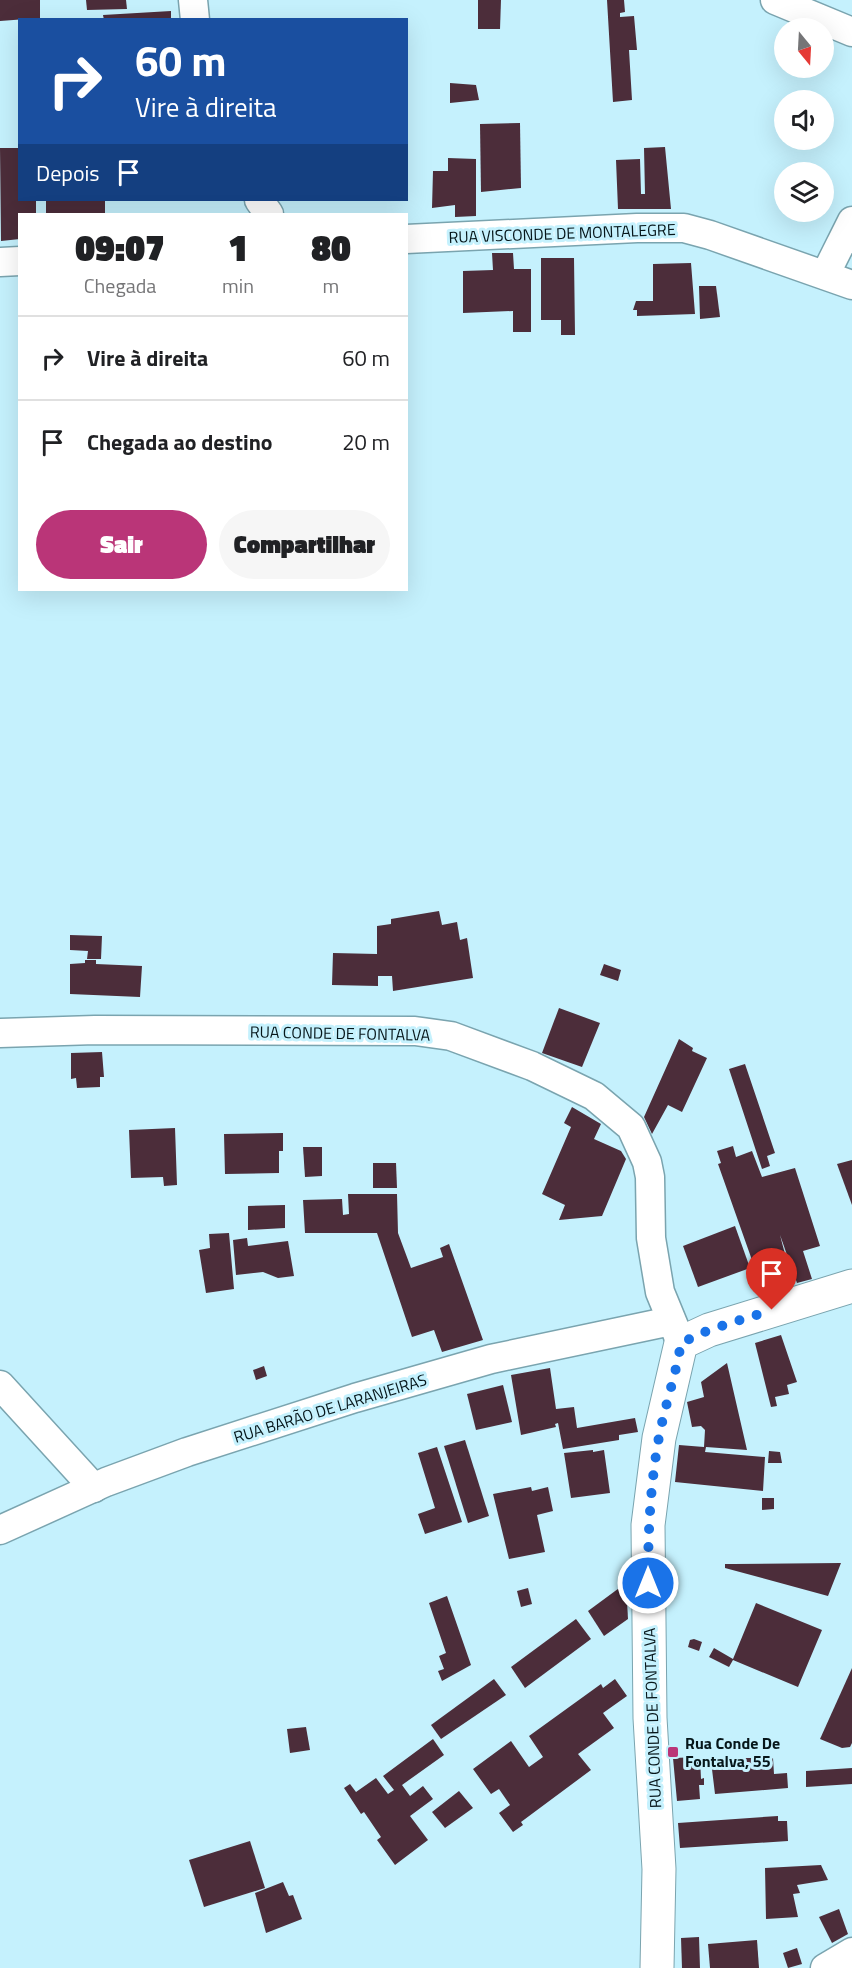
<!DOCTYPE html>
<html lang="pt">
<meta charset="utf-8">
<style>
body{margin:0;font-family:"Titillium Web",sans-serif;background:#f6f6f6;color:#202124;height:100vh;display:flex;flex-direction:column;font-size:22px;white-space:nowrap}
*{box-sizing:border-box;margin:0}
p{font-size:20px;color:#757577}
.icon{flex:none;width:33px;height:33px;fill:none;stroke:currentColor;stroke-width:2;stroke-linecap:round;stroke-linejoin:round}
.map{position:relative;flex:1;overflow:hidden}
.side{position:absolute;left:18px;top:213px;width:390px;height:378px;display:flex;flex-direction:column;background:#fff;border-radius:0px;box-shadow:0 6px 24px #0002}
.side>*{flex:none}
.guide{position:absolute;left:18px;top:18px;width:390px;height:183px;border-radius:0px;box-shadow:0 6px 24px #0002;background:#1a4fa0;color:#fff;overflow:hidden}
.needle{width:39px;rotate:162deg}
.controls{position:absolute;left:774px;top:18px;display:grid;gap:12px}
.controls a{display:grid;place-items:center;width:60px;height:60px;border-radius:50%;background:#fff;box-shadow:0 6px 24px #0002;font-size:30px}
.pin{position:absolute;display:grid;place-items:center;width:51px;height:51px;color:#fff;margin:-62px -26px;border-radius:50% 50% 50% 0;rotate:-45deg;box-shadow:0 0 6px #0007}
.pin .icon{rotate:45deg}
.me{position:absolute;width:66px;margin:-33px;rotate:0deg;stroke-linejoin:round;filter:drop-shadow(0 0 4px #0008)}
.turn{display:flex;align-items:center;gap:21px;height:126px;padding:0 18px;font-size:27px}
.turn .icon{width:78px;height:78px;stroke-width:2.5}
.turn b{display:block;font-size:42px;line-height:51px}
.then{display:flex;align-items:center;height:57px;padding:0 18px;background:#0003;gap:12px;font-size:22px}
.eta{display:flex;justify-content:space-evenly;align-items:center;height:102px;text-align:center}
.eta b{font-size:36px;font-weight:800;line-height:42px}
.action{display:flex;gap:12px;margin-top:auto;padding:12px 18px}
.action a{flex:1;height:69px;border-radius:36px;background:#ba3578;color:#fff;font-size:24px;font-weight:800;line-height:69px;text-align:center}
.action a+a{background:#f6f6f6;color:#202124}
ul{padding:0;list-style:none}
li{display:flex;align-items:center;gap:18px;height:84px;padding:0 18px;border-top:2px solid #e0e0e0}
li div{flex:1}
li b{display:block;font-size:22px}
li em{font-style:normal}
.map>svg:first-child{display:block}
</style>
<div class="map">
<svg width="852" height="1968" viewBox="0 0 852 1968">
<rect width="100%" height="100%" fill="#c5f1fd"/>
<g fill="#4c2d3a">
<polygon points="0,0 40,0 40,18 0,21"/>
<polygon points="86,0 126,0 127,9 87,10"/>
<polygon points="478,0 501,0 500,29 478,29"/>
<polygon points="607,0 624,0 625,12 620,13 620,17 634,16 637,50 629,50 632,100 613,102"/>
<polygon points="171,11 171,20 104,20 103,15"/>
<polygon points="450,83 476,85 479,100 450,103"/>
<polygon points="520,123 521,188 481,192 480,124"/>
<polygon points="665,147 671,209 618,209 616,160 640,159 641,194 645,194 644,148"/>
<polygon points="0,148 20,148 20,200 36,200 36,214 20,214 20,239 1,241"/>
<polygon points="448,158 476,159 476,216 455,217 455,205 432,208 433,171 448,171"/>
<rect x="46" y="200" width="59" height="14"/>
<polygon points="492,253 513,253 514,269 531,269 531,332 513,332 513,311 463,313 463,271 493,270"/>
<polygon points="541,258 574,258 575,335 561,335 561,320 541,320"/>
<polygon points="691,263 695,314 637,316 637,310 633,310 636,301 653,301 653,264"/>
<polygon points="699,286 716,286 720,317 700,319"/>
<polygon points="439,911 442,925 457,922 460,940 467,938 473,978 393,991 392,976 378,976 378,986 332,985 333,953 377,954 377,926 391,924 391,919"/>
<polygon points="70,935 102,936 101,959 87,959 88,951 70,950"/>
<polygon points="85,960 96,960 96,964 142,966 140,997 70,994 70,964 85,963"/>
<polygon points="604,964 621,970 618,981 600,975"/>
<polygon points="559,1008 600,1023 582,1067 542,1053"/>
<polygon points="679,1039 693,1048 692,1051 707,1058 682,1112 668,1105 652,1134 644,1117"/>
<polygon points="102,1052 104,1077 100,1077 100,1087 77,1088 76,1078 71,1079 71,1053"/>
<polygon points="745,1064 775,1153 767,1156 770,1166 762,1169 729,1069"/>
<polygon points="572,1107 601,1124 594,1139 621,1151 626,1159 602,1216 559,1220 565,1205 542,1194 571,1127 564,1123"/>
<polygon points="175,1128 177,1185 164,1186 163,1177 131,1178 129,1130"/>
<polygon points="283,1133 283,1151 279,1151 279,1173 225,1174 224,1134"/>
<polygon points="733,1146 736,1157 752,1151 762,1177 795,1168 820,1246 803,1251 812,1279 797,1283 780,1235 792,1281 764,1294 718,1164 721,1163 717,1151"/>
<polygon points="303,1147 322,1147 322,1176 305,1177"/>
<polygon points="852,1160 852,1205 837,1164"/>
<polygon points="373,1163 396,1163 397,1188 373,1188"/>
<polygon points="348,1194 397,1194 398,1233 411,1268 443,1257 440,1248 449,1244 483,1340 442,1352 434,1330 412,1337 377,1233 305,1233 303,1200 342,1199 343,1215 349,1214"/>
<polygon points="285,1205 285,1228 248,1230 248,1206"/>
<polygon points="735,1226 750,1268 698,1287 683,1246"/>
<polygon points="229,1233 234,1289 206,1293 199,1250 210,1248 209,1234"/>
<polygon points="247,1238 248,1246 288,1241 294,1276 278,1278 263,1272 236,1275 233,1240"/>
<polygon points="781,1335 797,1382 787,1385 789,1394 775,1397 777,1406 771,1407 755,1343"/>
<polygon points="727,1363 747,1450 706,1447 705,1452 765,1457 763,1491 675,1482 679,1445 704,1447 705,1430 701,1426 692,1427 687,1402 704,1397 701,1382"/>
<polygon points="264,1366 267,1376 256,1380 253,1370"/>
<polygon points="550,1368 556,1409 574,1407 577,1428 635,1418 638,1432 619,1435 619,1440 563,1449 558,1423 555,1424 556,1427 521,1435 511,1375"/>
<polygon points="503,1385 512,1422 476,1430 467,1394"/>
<polygon points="465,1440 489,1516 468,1523 444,1446"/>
<polygon points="437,1447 462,1522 425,1534 418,1514 435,1508 418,1453"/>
<polygon points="593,1450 593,1452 604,1450 610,1493 571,1498 564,1453"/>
<polygon points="769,1451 780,1452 782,1463 768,1463"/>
<polygon points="531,1487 532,1491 548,1487 553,1511 537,1515 545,1552 509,1559 493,1494"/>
<polygon points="762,1498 774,1498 774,1509 762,1510"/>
<polygon points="841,1563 828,1596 725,1568 725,1564 734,1564"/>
<polygon points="626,1583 628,1619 604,1636 588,1611"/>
<polygon points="528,1588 532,1604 521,1607 517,1591"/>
<polygon points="447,1596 471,1665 442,1681 438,1671 444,1669 439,1656 446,1653 429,1603"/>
<polygon points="756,1603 822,1630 798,1687 733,1660 729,1667 709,1657 714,1648 733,1659"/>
<polygon points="576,1619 591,1639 525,1688 511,1667"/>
<polygon points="694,1639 702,1642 699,1651 688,1647 690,1640"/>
<polygon points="852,1668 852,1743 850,1747 842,1748 820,1739"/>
<polygon points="494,1679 506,1695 441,1739 431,1725"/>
<polygon points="615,1679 627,1696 603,1713 614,1728 578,1754 591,1770 521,1822 523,1825 513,1832 499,1813 510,1805 499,1789 491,1794 473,1769 511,1741 529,1767 543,1757 529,1736 601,1684 603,1688"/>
<polygon points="306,1727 310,1750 290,1753 287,1729"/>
<polygon points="433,1739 444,1755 402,1785 410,1796 423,1786 433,1799 410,1816 428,1840 395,1865 377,1840 381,1837 364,1812 361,1814 344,1788 350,1784 356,1792 376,1778 388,1794 394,1790 383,1776"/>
<polygon points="700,1757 701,1779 704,1778 704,1785 699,1785 700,1799 677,1801 673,1758"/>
<polygon points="731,1758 773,1758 774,1774 787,1773 788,1788 715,1794 711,1761"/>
<polygon points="852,1768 852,1784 806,1787 806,1771"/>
<polygon points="459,1791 473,1808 445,1828 432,1812"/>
<polygon points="778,1816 778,1821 787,1821 788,1841 680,1848 678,1823"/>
<polygon points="250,1841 265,1888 204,1907 189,1860"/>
<polygon points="821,1865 828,1880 797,1885 800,1893 793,1894 798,1917 766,1919 765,1868"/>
<polygon points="283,1882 289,1896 293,1895 302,1919 266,1933 255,1893"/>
<polygon points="839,1909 848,1934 832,1943 819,1917"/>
<polygon points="699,1937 700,1968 682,1968 681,1938"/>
<polygon points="757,1940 759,1968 710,1968 708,1944"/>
<polygon points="797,1948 802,1964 788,1968 783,1953"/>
</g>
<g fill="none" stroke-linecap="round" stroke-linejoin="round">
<defs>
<g id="street">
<polyline points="193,0 195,20"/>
<polyline points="775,0 852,32"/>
<polyline points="259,200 269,214"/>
<polyline points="406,239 637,228 684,228 710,235 852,285"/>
<polyline points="0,262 20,261"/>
<polyline points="825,275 852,221"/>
<polyline points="0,1033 95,1030 415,1031 451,1036 532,1066 594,1096 631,1127 647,1162 650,1177 651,1238 660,1292 681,1343"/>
<polyline points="0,1385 94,1488"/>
<polyline points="0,1530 106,1482 187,1452 355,1398 491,1359 671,1321"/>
<polyline points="825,1968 852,1952"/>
</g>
<polyline id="secondary" points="657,1968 659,1869 650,1718 648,1525 659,1438 681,1343 709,1330 852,1286"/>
</defs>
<use href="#street" stroke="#7aa4af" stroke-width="31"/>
<use href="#secondary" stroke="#7aa4af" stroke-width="35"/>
<use href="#street" stroke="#fff" stroke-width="28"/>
<use href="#secondary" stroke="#fff" stroke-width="33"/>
</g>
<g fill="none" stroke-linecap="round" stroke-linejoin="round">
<path stroke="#1a73e8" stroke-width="10" stroke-dasharray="0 18" d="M648 1583C648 1534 650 1486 659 1437 665 1405 676 1375 681 1343L709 1330 772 1310"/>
</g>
<rect fill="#ba3578" stroke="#c5f1fd" stroke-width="2" x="667" y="1746" width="12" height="12" rx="3"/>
<g text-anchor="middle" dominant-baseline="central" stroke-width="6" stroke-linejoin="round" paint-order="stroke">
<g font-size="16" fill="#06161a" stroke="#c5f1fd">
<text transform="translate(562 233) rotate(-2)">RUA VISCONDE DE MONTALEGRE</text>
<text transform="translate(340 1033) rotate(1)">RUA CONDE DE FONTALVA</text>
<text transform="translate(330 1408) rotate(-17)">RUA BARÃO DE LARANJEIRAS</text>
<text transform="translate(652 1718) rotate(-92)">RUA CONDE DE FONTALVA</text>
</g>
<g font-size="16" font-weight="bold" fill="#06161a" stroke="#c5f1fd" text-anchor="start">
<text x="685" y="1743">Rua Conde De<tspan x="685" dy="18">Fontalva, 55</tspan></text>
</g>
</g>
</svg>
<div class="controls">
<a><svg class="needle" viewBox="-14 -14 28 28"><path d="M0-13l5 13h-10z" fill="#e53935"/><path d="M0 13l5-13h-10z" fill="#757577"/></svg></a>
<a><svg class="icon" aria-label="sound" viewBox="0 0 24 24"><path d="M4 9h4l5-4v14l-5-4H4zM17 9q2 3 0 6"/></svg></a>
<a><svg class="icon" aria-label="layers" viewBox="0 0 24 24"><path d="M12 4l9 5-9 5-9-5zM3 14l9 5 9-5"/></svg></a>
</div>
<div class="pin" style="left:772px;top:1310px;background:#d93025"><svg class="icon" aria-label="arrive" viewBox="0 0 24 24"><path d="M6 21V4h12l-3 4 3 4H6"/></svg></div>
<svg class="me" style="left:648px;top:1583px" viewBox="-20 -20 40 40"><circle r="17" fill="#1a73e8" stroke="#fff" stroke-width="3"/><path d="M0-11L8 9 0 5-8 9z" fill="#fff"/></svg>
<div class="guide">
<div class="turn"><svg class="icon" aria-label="right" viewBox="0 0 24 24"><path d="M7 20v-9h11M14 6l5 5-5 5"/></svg><div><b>60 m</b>Vire à direita</div></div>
<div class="then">Depois<svg class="icon" aria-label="arrive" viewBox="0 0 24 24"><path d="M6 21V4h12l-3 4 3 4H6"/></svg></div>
</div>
<section class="side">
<div class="eta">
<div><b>09:07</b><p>Chegada</p></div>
<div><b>1</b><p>min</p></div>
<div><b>80</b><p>m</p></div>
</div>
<ul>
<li><svg class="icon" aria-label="right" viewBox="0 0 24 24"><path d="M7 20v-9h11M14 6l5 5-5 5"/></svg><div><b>Vire à direita</b></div><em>60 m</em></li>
<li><svg class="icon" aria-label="arrive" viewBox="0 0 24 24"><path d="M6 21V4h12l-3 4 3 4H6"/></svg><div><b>Chegada ao destino</b></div><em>20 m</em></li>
</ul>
<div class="action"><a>Sair</a><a>Compartilhar</a></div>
</section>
</div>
